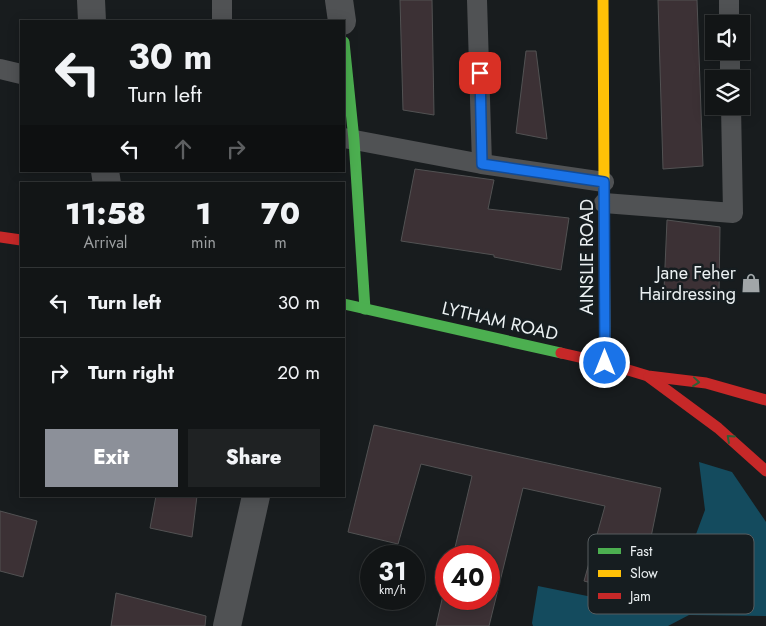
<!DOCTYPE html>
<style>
body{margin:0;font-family:Jost,sans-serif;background:#1f2223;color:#f1f3f6;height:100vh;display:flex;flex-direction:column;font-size:19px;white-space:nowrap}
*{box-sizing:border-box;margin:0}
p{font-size:16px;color:#9c9fa1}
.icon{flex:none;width:28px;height:28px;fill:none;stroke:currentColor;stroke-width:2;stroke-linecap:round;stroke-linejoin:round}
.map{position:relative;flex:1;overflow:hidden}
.side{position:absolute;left:20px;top:182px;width:325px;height:315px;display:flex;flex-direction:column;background:#121516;border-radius:0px;box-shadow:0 2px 12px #0003,0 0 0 1px #313435}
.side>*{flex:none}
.guide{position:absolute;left:20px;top:20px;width:325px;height:152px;border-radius:0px;box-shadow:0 2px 12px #0003,0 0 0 1px #313435;background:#121516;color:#f1f3f6;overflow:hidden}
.controls{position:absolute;left:705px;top:15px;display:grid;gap:10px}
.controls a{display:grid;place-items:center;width:45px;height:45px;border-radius:0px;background:#121516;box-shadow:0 2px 12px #0003,0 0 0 1px #313435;font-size:25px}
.speed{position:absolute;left:360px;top:545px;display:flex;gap:10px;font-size:25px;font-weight:700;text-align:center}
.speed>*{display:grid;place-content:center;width:65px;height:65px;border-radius:50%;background:#121516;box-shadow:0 2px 12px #0003,0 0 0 1px #313435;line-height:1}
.speed small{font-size:12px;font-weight:400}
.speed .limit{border:8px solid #d22;background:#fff;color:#111}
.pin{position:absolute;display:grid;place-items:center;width:42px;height:42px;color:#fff;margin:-21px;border-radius:10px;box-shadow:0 2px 8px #0006}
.me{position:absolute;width:55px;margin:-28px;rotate:0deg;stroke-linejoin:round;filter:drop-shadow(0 0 4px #0008)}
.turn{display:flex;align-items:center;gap:18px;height:105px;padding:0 25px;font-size:22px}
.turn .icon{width:65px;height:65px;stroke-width:2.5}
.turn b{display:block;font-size:35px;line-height:42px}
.lanes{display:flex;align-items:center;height:48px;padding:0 25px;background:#0003;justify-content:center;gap:25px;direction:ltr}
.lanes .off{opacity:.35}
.eta{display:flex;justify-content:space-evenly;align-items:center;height:85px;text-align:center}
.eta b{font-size:30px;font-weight:800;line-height:35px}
.button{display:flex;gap:10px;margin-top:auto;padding:10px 25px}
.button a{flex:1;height:58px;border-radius:0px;background:#8c9099;color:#fff;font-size:20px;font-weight:800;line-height:58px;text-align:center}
.button a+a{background:#1f2223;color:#f1f3f6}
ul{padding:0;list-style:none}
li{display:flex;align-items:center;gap:15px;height:70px;padding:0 25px;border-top:1px solid #313435}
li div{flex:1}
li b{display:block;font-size:19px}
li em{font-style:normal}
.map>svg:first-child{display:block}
</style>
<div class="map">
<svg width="766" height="626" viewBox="0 0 766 626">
<rect width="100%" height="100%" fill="#181c1e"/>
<polygon fill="#144b5e" points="699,462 732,472 766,522 766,616 689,615 668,626 533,626 532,623 538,586 617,602 682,572 705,510"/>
<g fill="#3c3135" stroke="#525253">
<polygon points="400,0 432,0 434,115 403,110"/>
<polygon points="658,0 697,0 703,166 663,169"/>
<polygon points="526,51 536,51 547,139 516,133"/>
<polygon points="415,169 494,180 488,209 569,218 561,270 494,257 494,255 401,241"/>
<polygon points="667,220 720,227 719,293 664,290"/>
<polygon points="374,425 661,488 639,596 584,581 605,506 523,488 489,626 436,626 446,582 446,599 489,599 489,556 453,556 472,476 421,464 398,544 348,532"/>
<polygon points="156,496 197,496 192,537 150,528"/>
<polygon points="0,511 37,521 23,577 0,571"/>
<polygon points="116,593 206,616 205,626 111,626"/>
</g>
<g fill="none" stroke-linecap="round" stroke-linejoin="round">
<g stroke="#505254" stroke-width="20">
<polyline points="477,0 482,164"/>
<polyline points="729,0 729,24"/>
<polyline points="222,21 222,0"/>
<polyline points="730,51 730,79"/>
<polyline points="0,69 21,74"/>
<polyline points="344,138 482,164 604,182"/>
<polyline points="604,203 733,213 731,106"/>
</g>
<g stroke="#505254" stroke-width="28">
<polyline points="91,0 92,21"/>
<polyline points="339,0 342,21"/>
<polyline points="105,171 107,184"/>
<polyline points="227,626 256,496"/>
</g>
<g stroke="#4caf50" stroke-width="11">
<polyline points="344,42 354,140 365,309"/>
<polyline points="344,304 561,353"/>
</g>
<polyline stroke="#ffc107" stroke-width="11" points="603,0 605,363"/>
<g stroke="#c62828" stroke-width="11">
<polyline points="0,237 21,240"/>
<polyline points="561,353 605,363 648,376 706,383 766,400"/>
<polyline points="649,377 718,428 766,471"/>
</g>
</g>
<defs><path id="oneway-chevron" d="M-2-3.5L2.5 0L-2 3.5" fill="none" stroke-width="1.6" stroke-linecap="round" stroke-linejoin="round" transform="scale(1.25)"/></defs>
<g stroke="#2e5f36">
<use href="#oneway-chevron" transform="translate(696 382) rotate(6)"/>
<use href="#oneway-chevron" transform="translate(730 438) rotate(-138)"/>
</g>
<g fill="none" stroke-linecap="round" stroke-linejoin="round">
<defs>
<polyline id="route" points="480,73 482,164 604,182 605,363"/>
</defs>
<use href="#route" stroke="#114b97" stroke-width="12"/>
<use href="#route" stroke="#1a73e8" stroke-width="9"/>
</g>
<defs>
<symbol id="shop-bare" viewBox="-9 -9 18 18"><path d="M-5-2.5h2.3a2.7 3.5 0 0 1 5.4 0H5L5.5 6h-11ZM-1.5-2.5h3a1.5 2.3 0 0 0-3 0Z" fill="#a1a6a8" stroke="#161d20" stroke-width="2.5" paint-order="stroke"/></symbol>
</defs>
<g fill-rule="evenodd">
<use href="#shop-bare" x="737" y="269" width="28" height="28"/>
</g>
<g text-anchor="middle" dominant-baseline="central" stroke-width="5" stroke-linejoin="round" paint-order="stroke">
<g font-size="18" fill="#ebf0f2" stroke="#161d20">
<text transform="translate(587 257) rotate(-90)">AINSLIE ROAD</text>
<text transform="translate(500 321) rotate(13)">LYTHAM ROAD</text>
</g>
<g font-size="18" fill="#ebf0f2" stroke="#161d20" text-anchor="end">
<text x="736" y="273">Jane Feher<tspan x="736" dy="21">Hairdressing</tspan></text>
</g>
</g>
<rect x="588" y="534" width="166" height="80" rx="8" fill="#161d20" stroke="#565c5f" stroke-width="1"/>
<rect x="598" y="548" width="23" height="6" fill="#4caf50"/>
<rect x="598" y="570" width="23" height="7" fill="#ffc107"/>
<rect x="598" y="593" width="23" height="6" fill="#c62828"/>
<g font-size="14" fill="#ebf0f2">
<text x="630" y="556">Fast</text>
<text x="630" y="578">Slow</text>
<text x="630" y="601">Jam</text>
</g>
</svg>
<div class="controls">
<a><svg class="icon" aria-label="sound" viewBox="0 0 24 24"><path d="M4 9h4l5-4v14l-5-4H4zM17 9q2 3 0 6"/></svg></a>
<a><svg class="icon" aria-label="layers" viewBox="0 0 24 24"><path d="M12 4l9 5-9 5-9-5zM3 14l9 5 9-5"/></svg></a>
</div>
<div class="speed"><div>31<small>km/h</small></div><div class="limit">40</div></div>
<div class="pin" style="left:480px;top:73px;background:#d93025"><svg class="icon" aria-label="arrive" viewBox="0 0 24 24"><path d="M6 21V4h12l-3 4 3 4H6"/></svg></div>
<svg class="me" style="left:605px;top:363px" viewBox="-20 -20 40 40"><circle r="17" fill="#1a73e8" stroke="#fff" stroke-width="3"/><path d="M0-11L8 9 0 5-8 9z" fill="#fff"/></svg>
<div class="guide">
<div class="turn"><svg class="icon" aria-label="left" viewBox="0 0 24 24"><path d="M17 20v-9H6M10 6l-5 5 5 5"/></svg><div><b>30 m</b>Turn left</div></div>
<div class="lanes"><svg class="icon" aria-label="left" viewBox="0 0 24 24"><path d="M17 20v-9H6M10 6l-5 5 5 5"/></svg><svg class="icon off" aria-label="ahead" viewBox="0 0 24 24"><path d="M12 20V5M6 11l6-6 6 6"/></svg><svg class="icon off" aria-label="right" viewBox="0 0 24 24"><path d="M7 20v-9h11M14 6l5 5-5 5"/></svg></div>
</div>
<section class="side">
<div class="eta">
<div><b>11:58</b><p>Arrival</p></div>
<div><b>1</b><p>min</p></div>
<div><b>70</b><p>m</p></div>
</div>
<ul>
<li><svg class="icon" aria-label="left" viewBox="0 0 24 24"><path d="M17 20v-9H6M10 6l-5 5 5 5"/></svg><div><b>Turn left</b></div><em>30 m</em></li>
<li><svg class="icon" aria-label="right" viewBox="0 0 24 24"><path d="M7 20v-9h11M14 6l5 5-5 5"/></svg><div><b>Turn right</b></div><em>20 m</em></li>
</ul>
<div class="button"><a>Exit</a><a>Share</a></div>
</section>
</div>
